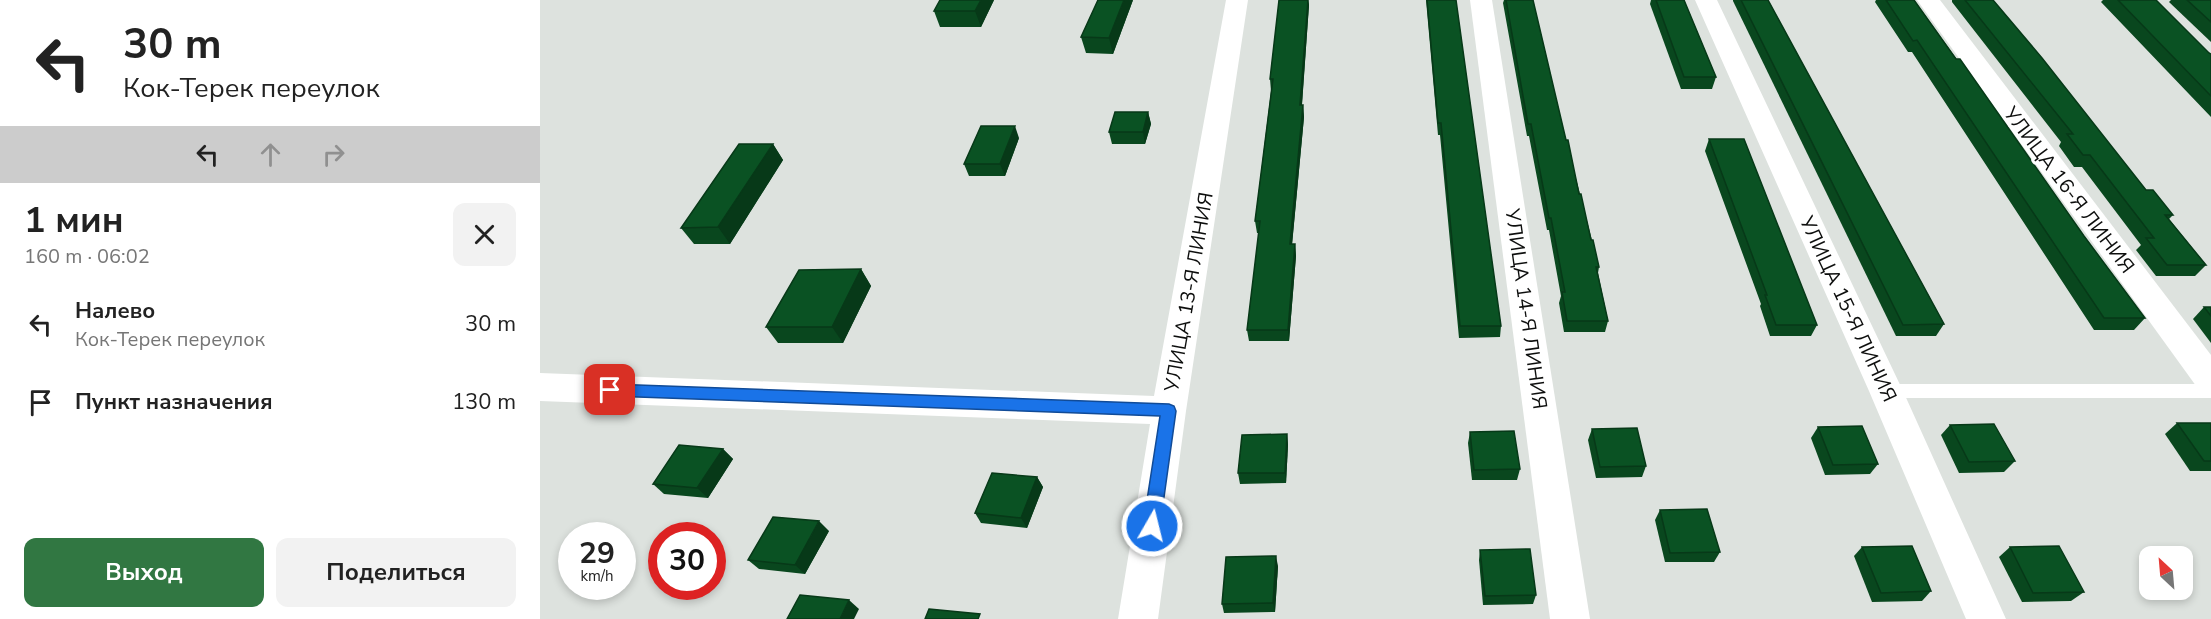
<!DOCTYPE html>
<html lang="ru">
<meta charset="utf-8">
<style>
body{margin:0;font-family:"Nunito Sans",sans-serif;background:#f2f2f2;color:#222;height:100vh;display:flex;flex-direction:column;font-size:22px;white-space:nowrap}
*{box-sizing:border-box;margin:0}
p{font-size:20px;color:#767676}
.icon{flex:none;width:33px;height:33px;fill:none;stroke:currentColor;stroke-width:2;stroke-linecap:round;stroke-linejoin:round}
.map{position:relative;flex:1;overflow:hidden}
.side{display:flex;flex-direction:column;background:#fff;width:540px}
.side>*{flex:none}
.banner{background:#fff;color:#222;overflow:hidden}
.needle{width:39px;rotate:334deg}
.tools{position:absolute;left:1599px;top:546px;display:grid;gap:12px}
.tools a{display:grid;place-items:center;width:54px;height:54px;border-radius:12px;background:#fff;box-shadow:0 3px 9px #0003;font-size:30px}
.speed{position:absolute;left:18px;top:522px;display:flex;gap:12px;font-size:30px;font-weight:700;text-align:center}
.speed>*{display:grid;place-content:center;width:78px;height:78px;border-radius:50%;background:#fff;box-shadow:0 3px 9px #0003;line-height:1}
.speed small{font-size:15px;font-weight:400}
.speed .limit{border:9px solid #d22;background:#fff;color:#111}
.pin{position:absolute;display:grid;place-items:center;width:51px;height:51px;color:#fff;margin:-26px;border-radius:12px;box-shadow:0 3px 9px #0006}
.me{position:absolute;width:66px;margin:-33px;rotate:8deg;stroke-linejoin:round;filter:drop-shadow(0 0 4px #0008)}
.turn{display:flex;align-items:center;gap:21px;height:126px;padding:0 24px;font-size:27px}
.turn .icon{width:78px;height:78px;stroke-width:2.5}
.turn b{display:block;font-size:42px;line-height:51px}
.lanes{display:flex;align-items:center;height:57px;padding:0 24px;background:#0003;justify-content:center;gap:30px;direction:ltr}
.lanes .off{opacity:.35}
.round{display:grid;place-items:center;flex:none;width:63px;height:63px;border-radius:12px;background:#f2f2f2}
.overview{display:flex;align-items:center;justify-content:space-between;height:102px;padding:0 24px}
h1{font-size:36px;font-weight:700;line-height:45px}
.button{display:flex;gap:12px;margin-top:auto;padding:12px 24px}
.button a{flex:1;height:69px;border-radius:12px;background:#317742;color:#fff;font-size:24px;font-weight:700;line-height:69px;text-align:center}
.button a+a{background:#f2f2f2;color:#222}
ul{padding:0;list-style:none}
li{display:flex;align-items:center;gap:18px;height:78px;padding:0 24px}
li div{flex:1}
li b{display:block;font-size:22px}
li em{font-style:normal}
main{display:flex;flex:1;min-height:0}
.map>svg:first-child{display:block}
</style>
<main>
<section class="side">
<div class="banner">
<div class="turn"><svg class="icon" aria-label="left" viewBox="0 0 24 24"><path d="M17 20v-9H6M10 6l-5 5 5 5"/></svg><div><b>30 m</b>Кок-Терек переулок</div></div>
<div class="lanes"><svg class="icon" aria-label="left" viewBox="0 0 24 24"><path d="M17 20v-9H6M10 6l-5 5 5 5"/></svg><svg class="icon off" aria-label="ahead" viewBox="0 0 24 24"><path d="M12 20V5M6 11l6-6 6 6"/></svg><svg class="icon off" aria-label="right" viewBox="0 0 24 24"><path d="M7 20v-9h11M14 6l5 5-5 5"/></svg></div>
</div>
<div class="overview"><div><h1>1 мин</h1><p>160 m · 06:02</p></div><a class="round"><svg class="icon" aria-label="close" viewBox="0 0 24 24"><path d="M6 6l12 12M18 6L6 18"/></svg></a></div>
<ul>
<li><svg class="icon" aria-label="left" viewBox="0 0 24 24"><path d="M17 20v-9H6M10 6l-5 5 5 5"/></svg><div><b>Налево</b><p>Кок-Терек переулок</p></div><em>30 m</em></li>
<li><svg class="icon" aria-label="arrive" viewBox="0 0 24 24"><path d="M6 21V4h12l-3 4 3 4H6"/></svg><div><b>Пункт назначения</b></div><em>130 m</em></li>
</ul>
<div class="button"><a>Выход</a><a>Поделиться</a></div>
</section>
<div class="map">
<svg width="1671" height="619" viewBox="0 0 1671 619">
<rect width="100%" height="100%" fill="#dde2de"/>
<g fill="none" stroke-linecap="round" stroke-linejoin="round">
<polygon fill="#fff" fill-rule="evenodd" points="1346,384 1671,384 1671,398 1346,398 1340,396 1338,391 1340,386"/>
<g fill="#fff" fill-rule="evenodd">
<polygon points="686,0 708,0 646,411 618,619 578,619 610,424 0,401 0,373 614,396"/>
<polygon points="930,0 952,0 1050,619 1010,619"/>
<polygon points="1155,0 1177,0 1363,391 1466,619 1426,619 1329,391"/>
<polygon points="1377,0 1400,0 1671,355 1671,393 1659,390"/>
</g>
</g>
<g fill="#09471e">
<polygon points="454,0 441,27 400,27 394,11"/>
<polygon points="593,0 573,54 546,53 541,37"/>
<polygon points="739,0 768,0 769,5 762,105 763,105 764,117 752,244 755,244 756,256 749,341 709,341 707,330 719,233 717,233 715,221 731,91 730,79"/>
<polygon points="886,0 916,0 961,326 960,337 919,338 900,135 898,135"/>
<polygon points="964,0 993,0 1026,140 1059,267 1058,273 1068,321 1065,332 1024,332 1019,303 1021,296 1009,230 1007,230 989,136 987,136 963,3"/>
<polygon points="1111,0 1144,0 1176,77 1172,89 1141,89 1110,4"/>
<polygon points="1193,0 1228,0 1404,324 1396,336 1356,336 1193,1"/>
<polygon points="1336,0 1374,0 1544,236 1605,318 1594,330 1554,330 1372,52 1368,52 1335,2"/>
<polygon points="1412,0 1453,0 1606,190 1633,215 1629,219 1666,265 1655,276 1616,276 1596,250 1601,245 1542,167 1534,167 1519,146 1521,142 1412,2"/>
<polygon points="1563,0 1616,0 1669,53 1671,54 1671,117 1561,2"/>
<polygon points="1631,0 1671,0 1671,42 1629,2"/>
<polygon points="608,112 611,124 605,144 572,144 569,132"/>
<polygon points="479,138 465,176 429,176 424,164"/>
<polygon points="1169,139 1277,325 1271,336 1230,336 1220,306 1221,304 1165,151"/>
<polygon points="233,144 243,160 190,244 154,244 141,228"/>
<polygon points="321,269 331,286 303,343 238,343 226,327"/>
<polygon points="1664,307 1671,307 1671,343 1653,319"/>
<polygon points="1637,423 1671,423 1671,471 1650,471 1625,434"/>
<polygon points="1410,425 1475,461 1464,472 1419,473 1401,435"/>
<polygon points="1278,427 1338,464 1330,474 1285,475 1271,438"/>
<polygon points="1052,429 1106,466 1102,477 1056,478 1048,440"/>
<polygon points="930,432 980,469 977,480 932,480 928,443"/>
<polygon points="747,434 748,445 746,483 700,484 698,473"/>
<polygon points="183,449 193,459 168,498 124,494 113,484"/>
<polygon points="497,477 503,487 487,528 441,523 435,513"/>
<polygon points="1120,510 1180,552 1174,562 1125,562 1115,520"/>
<polygon points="289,531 265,574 219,569 208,560"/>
<polygon points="1322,547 1391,591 1382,601 1332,602 1314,556"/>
<polygon points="1470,547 1544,592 1531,601 1482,602 1459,557"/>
<polygon points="940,550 996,595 993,604 943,605 939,560"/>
<polygon points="738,566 735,612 684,613 682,604"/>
</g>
<g fill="#073918">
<polygon points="441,0 454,0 441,27 435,11"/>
<polygon points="584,0 593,0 573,54 569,38"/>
<polygon points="768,0 769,5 761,117 760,105"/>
<polygon points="763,105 764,117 751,256 750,244"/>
<polygon points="608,112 611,124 605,144 603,132"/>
<polygon points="475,126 479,138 465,176 460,164"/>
<polygon points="233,144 243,160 190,244 178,227"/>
<polygon points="755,244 756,256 749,341 748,330"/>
<polygon points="321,269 331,286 303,343 292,327"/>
<polygon points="747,434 748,445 746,483 745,473"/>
<polygon points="183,449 193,459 168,498 157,488"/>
<polygon points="497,477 503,487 487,528 481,518"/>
<polygon points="279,521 289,531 265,574 255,565"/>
<polygon points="736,556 738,566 735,612 733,603"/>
<polygon points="309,600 319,609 314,619 300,619"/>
</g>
<g fill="#0a5223" stroke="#073918" stroke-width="1.5">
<polygon points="400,0 441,0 435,11 394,11"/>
<polygon points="558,0 584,0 569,38 541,37"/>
<polygon points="739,0 768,0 760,105 763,105 750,244 755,244 748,330 707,330 720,221 715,221 733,79 730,79"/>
<polygon points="887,0 916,0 961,326 920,326 901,123 898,123"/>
<polygon points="966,0 993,0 1026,140 1028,140 1039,194 1041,194 1051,240 1053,240 1059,267 1056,267 1068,321 1027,321 1022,292 1025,292 1011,218 1009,218 991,124 988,124"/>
<polygon points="1116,0 1144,0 1176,77 1144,77"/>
<polygon points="1201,0 1228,0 1404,324 1363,325"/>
<polygon points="1346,0 1374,0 1416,59 1420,59 1544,236 1605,318 1564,318 1377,40 1373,41"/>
<polygon points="1425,0 1453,0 1502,58 1606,190 1613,190 1633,215 1625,215 1666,265 1627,265 1606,238 1614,238 1550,155 1543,155 1527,134 1533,134"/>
<polygon points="1578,0 1616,0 1669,53 1671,54 1671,96"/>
<polygon points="1647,0 1671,0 1671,22"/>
<polygon points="575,112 608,112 603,132 569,132"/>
<polygon points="441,126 475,126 460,164 424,164"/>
<polygon points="1169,139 1204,139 1277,325 1236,325 1225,295 1227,295"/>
<polygon points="199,144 233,144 178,227 141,228"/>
<polygon points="321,269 292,327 226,327 259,270"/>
<polygon points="1664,307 1671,307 1671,316"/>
<polygon points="1637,423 1671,423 1671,461 1664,461"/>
<polygon points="1454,424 1475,461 1429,462 1410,425"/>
<polygon points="1322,426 1338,464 1293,465 1278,427"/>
<polygon points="1097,428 1106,466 1060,467 1052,429"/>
<polygon points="974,431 980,469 934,470 930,432"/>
<polygon points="747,434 745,473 698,473 702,435"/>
<polygon points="139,445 183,449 157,488 113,484"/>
<polygon points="452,473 497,477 481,518 435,513"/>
<polygon points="1167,509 1180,552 1130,553 1120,510"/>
<polygon points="233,517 279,521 255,565 208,560"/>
<polygon points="1372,546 1391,591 1341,593 1322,547"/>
<polygon points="1519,546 1544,592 1493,593 1470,547"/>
<polygon points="990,549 996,595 945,596 940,550"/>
<polygon points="736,556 733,603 682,604 686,557"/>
<polygon points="260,595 309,600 300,619 247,619"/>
<polygon points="389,609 440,614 438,619 385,619"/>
</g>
<polygon fill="#1a73e8" stroke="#114b97" stroke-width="1.5" points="70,384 629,404 634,406 636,411 620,526 617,532 612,534 606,532 603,526 620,416 70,396 65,394 63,390 65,386"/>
<g text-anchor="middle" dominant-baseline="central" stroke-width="6" stroke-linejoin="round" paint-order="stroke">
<g font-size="20" fill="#0d0e0d" stroke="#fff">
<text transform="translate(1529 190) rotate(53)">УЛИЦА 16-Я ЛИНИЯ</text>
<text transform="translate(649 292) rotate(-80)">УЛИЦА 13-Я ЛИНИЯ</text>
<text transform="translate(986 309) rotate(82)">УЛИЦА 14-Я ЛИНИЯ</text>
<text transform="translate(1308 309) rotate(65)">УЛИЦА 15-Я ЛИНИЯ</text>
</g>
</g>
</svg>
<div class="tools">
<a><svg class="needle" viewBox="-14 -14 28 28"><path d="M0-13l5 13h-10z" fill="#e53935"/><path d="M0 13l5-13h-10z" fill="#767676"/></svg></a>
</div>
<div class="speed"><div>29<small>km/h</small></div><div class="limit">30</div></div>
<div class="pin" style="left:70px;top:390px;background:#d93025"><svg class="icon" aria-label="arrive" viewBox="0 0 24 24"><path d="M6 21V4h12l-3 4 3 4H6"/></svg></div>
<svg class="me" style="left:612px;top:526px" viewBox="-20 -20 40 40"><circle r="17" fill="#1a73e8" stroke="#fff" stroke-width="3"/><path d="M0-11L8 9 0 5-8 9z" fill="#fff"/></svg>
</div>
</main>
